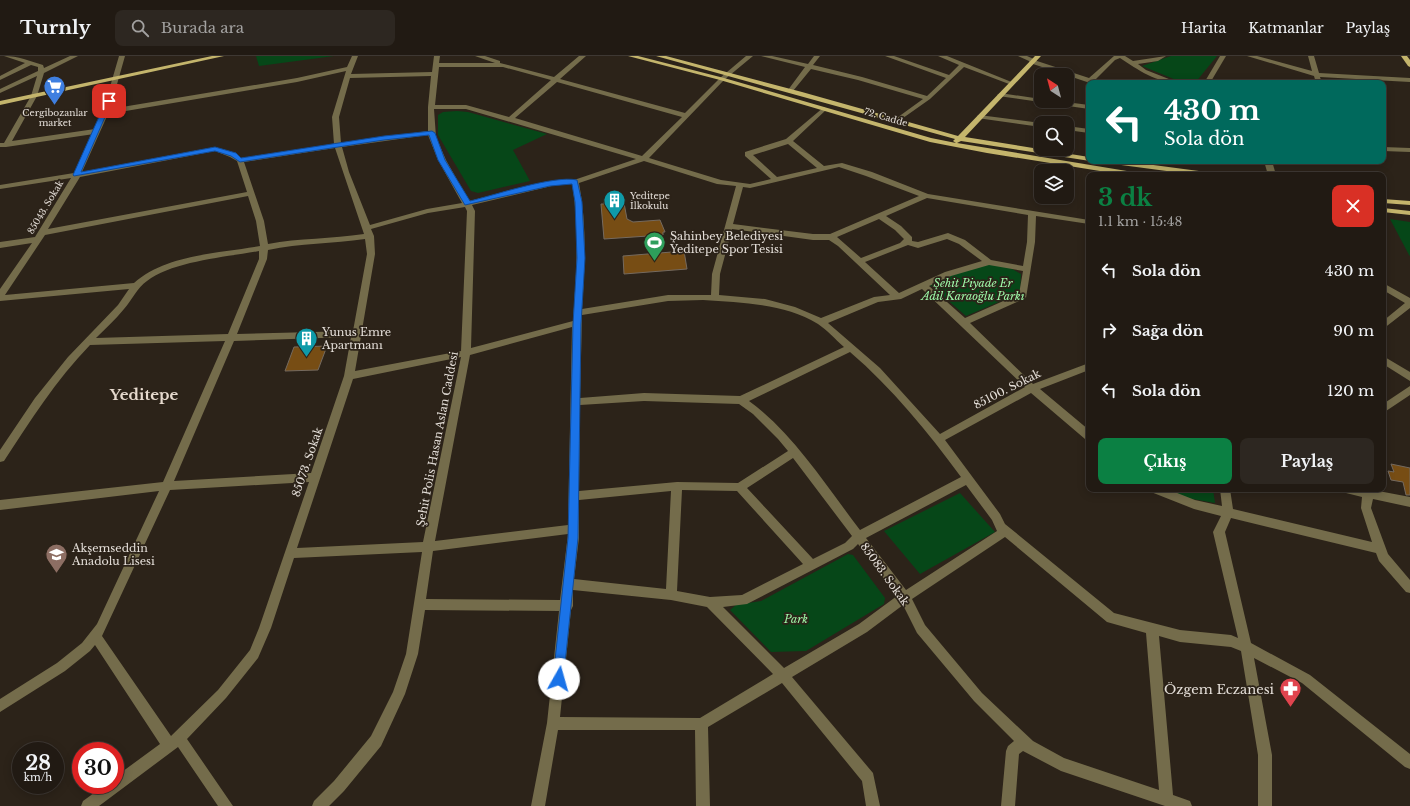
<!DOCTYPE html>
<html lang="tr">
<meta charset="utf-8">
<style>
body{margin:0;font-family:"Libre Baskerville",serif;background:#2d2721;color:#f1f3f6;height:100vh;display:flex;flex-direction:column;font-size:15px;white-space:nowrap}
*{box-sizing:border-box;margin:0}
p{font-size:13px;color:#a2a1a0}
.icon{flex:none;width:22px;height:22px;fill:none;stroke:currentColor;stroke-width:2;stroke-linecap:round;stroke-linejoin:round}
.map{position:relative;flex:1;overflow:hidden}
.side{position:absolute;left:1086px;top:116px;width:300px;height:320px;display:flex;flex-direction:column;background:#211a13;border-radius:8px;box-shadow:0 2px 10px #0003,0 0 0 1px #3e3833}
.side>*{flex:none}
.guide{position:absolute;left:1086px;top:24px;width:300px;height:84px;border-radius:8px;box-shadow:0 2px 10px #0003,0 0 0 1px #3e3833;background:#00695c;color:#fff;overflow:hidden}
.needle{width:26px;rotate:324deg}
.fabs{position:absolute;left:1034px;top:12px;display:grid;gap:8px}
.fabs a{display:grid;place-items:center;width:40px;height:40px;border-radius:8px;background:#211a13;box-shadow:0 2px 10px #0003,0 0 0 1px #3e3833;font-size:20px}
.speed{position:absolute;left:12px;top:686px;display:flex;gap:8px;font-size:20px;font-weight:700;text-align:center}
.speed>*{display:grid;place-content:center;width:52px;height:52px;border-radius:50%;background:#211a13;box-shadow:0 2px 10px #0003,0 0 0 1px #3e3833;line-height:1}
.speed small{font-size:10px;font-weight:400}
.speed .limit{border:6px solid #d22;background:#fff;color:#111}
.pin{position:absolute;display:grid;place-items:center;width:34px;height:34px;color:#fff;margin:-17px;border-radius:8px;box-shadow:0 2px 6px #0006}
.me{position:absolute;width:44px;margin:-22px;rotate:7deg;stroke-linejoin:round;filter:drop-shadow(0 0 3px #0008)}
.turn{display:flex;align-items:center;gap:14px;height:84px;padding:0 12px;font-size:18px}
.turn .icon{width:52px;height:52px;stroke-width:2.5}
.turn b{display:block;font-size:28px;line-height:34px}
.round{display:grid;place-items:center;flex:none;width:42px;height:42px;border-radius:8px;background:#2d2721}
.summary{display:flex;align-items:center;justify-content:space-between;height:68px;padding:0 12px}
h1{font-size:24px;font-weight:700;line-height:30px;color:#0b8043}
.button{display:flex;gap:8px;margin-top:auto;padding:8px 12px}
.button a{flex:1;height:46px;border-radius:8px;background:#0b8043;color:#fff;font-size:16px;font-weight:700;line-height:46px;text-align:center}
.button a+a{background:#2d2721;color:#f1f3f6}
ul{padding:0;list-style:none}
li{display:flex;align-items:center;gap:12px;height:60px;padding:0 12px}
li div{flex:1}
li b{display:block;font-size:15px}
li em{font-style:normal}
header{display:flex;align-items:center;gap:24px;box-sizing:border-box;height:56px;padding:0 20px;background:#211a13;border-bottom:1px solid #3e3833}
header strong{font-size:19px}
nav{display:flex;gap:22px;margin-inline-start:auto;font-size:14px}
.search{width:280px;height:36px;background:#2d2721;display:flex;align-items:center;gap:10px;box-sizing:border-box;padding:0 14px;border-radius:8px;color:#a2a1a0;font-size:15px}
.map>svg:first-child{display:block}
</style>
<header>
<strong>Turnly</strong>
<div class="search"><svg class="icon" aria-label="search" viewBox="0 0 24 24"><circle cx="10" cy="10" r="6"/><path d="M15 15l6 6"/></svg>Burada ara</div>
<nav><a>Harita</a><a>Katmanlar</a><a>Paylaş</a></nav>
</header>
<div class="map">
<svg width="1410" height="750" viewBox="0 0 1410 750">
<rect width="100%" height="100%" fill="#2c2319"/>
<g fill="#064718">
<polygon points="256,0 334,0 259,10"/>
<polygon points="1171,0 1217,0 1195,27 1181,26 1142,10"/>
<polygon points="457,55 468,56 547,78 513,94 530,125 478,137 471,135 438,79 438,59 443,56"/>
<polygon points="1390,163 1410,166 1410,200 1409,199"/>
<polygon points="978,207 1005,209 1021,218 1020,237 966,260 930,229"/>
<polygon points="1166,433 1213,433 1215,447 1181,441"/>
<polygon points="960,437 995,476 920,518 884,475"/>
<polygon points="848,498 853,499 885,542 884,548 806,595 771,596 730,554 736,549 761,545"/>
</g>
<g fill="#774d14" stroke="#756a5f">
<polygon points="617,145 617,147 624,147 627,163 633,166 660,164 665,176 663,176 663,179 604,183 601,148 604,148 604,146"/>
<polygon points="684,195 687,213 624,218 623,200"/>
<polygon points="327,290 318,314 285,315 294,291"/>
<polygon points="1391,408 1410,412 1410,439 1406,439 1403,426 1391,424 1388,415 1394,416"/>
</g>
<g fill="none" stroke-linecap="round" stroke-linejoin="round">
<g fill="#746c4b" fill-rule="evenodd">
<path d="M4 0C18 0 30 5 43 9L44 12 70 0H78L44 17 37 40 12 85 95 73 105 48 119 0H125L110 53 297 22 347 11 352 0H358L351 18 432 16 434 0H440L439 7H495L475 0H485L500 5V7L554 21 579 0H586L560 23 685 57 720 22 746 0H753L724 24 649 102 721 124 750 128 771 123 745 100V96L786 83 824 51 827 53 826 54 793 85 824 110 842 107 872 116 928 138 1089 164V168L1036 160 1035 186 1026 242 970 267 1033 328 1089 307V314L1040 333 1089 374V384L1085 383 1031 337 945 384 1000 458 1005 468 1114 557 1180 574 1231 579 1238 582 1213 476 1221 460 1194 453 1151 436 1150 433H1167L1195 444 1222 450 1220 433H1230L1233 453 1372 486 1361 452 1362 441 1342 436 1341 433H1368L1410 441V451L1373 443 1371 452 1388 498 1410 524V537L1406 536 1379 505 1376 497 1231 462 1225 476 1251 587 1310 619 1410 698V713L1405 711 1302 627 1254 602 1272 699V750H1258V699L1241 595 1231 591 1180 586 1159 580 1173 739 1190 745 1192 750H1165L1061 715 1023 695 1019 698 1015 750H1001L1006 695 1008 690 1014 685 974 645 917 577 903 549 867 576 792 621 873 717 880 750H866L862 725 782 627 708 671 710 750H696L695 674H558L545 750H531L547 667 559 555 425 554 418 598 405 638 381 690 344 735 329 750H312L314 745 334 725 371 680 393 636 406 598 422 496 294 502 271 572 258 602 226 642 187 683 233 750H218L178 691 99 750H81L83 745 105 729H115V721L160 688 95 589 90 595 65 615 0 656V643L57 607 82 587 97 568 159 435 0 454V444L163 426 225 285 90 289C56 324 30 365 4 405L0 406V394L35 342 68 301 118 249 129 233 0 245V233L32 187 0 192V186L35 181 71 122 0 133V129L74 117 94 78 6 91H0V87H4L31 40 37 20 0 37V33L38 15V11L31 9 0 24V20L25 7ZM439 11H503L551 24 509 61 466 49H435ZM346 15 332 61 334 88 241 102 236 97 215 91 82 116 108 58 297 26ZM431 20 428 51V75L341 87 339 61 350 22ZM557 26 682 61 642 100 515 62ZM434 53H466L636 103 574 124 564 123 469 145 446 104 436 81ZM428 79 438 104 462 147 427 153 370 169 349 116 342 91ZM788 88 817 112 777 121 753 99ZM335 92 364 178C332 183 299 182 268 188L264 165 244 106ZM215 95 230 101 237 105 247 136 48 173 80 121ZM644 105 717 128 736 130 712 218 711 239H668L582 253C585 211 587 169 579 127ZM839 111 866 120 919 140 830 178H813L733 168 743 131 750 132ZM564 127 572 128C580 173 576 220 573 265L471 292 475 155 472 149ZM248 140 256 165 260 190C219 197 165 199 134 227L5 239 45 179ZM927 142 1028 159 1027 186 1023 210 991 204 965 184 948 177 918 186 912 185V181L901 170 886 160ZM465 151 467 155 461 295 355 315 375 198 374 180 371 173 428 157ZM879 163 895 174 904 183 900 187 861 202 837 181ZM732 173 813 184H829L838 190 890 239 874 241 821 262 795 251 765 243 719 239 720 218ZM365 183 367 198 353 275 237 278 267 203 268 194C300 187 333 188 365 183ZM947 183 959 188 982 205 945 216 899 237 865 206 908 189 918 192ZM259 195V203L228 278 96 282C105 273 115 264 124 253 132 244 137 232 147 225 173 205 227 201 259 195ZM989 209 1023 215 1019 238 965 262 929 230 951 220ZM922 233 1025 331 940 378 880 312 828 267 878 246 901 243ZM703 244C742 247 784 247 818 268 827 274 835 283 844 291L740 340 644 337 580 342 582 259 668 245ZM572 271 568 469 435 485 470 299ZM351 281 344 320 311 417 174 425 234 285ZM850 296C892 332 928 376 961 421L860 474C827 431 793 377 749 345ZM461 301 423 486 297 492 353 323ZM644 345 739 348 753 358 778 383 788 395 738 427 677 426 579 435 580 349ZM793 402 852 480 845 487 813 503 747 432ZM309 426 259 572 250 594 218 634 171 680 102 580 170 434ZM966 429 992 464 997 475 906 534 866 482ZM682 434 737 435 803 508 742 539 710 541 677 535ZM671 435 666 533 574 523 579 482V444ZM568 478 560 544 426 543 433 495ZM1005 481 1107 566 1146 577 1159 734 1064 702 1033 685 982 637 925 569 912 543ZM858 488 897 540 859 568 784 612 723 551 747 548 853 493ZM573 534 671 544 707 551 773 618 700 662 560 661 571 554 573 550Z"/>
<polygon points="761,0 772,0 808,8 814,0 820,0 813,9 862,21 927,40 946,22 885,0 894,0 949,19 959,9 938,0 947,0 1014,27 1009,28 964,11 930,43 896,67 894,66 894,64 923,43 858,24 811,13 793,35 789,35 788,34 805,11"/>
<path d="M1018 0H1027L1036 4 1037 5 1089 22 1114 0H1125L1133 5 1166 0 1158 5 1138 8 1146 14 1179 27C1157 27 1138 14 1120 2L1115 4 1095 24 1100 27H1090L1030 7 1029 5Z"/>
<polygon points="1220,0 1226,0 1210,27 1204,27"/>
<polygon points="1247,0 1257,0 1312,15 1308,0 1314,0 1319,17 1410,22 1410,26 1320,21 1322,27 1316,27 1314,20"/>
<polygon points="1000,37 1041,43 1041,45 1058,45 1089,49 1089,53 998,40 997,39"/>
<polygon points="979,59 1041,67 1041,71 977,62 977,60"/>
<polygon points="1067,70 1089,73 1089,77 1067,74"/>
<polygon points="1383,91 1410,92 1410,96 1383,95"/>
<polygon points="1264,105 1272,105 1276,119 1268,119"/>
<polygon points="1383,227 1410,242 1410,252 1383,273 1383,265 1405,247 1383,234"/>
<polygon points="1383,300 1410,316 1410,325 1383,308"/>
<polygon points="1410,330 1410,339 1383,357 1383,348"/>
</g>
<g fill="#c4b56c" fill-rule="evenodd">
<polygon points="212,0 224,0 0,49 0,45"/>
<polygon points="628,0 638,0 724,22 931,82 956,87 953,85 955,83 656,0 666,0 802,36 958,80 1035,0 1041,0 965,81 1089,101 1090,105 961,85 957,87 1139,117 1143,119 1125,119 987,97 930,86 720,24"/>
<polygon points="1401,0 1407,0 1410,4 1410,11 1408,10"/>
<polygon points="1102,105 1123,105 1214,117 1218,119 1197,119 1106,107"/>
<polygon points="1383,143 1410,145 1410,149 1383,147"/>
<polygon points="1383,152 1410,155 1410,159 1383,156"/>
</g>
</g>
<path fill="#1a73e8" stroke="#114b97" d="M109 43 112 45 81 116 215 91 236 97 241 102 384 80 432 75 435 77 445 104 470 145C495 139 554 119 577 124L582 146 585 202 581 268 578 482 563 627 559 629 555 627 553 623 568 482 573 268 577 202 575 146 572 128 550 130 465 149 438 104 429 79 384 84 240 106 231 100 215 95 74 120 73 119 106 45Z"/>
<defs>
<symbol id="supermarket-pin" viewBox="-11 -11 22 30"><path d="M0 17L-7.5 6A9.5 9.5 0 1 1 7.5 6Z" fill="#3f7fe0" stroke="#2c2319"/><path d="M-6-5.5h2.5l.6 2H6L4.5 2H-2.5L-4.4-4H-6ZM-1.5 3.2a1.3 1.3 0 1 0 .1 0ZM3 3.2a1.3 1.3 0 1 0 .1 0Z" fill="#fff"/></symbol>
<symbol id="building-pin" viewBox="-11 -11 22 30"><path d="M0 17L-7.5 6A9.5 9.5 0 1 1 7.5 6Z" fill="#0f9aa8" stroke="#2c2319"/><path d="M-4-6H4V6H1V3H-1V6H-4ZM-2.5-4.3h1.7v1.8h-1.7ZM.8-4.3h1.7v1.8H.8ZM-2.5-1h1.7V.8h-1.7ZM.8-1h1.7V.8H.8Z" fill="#fff"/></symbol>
<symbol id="stadium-pin" viewBox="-11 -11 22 30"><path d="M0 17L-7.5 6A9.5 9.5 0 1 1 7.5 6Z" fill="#2e9e5b" stroke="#2c2319"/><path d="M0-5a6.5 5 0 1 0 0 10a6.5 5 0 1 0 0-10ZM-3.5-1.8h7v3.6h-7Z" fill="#fff"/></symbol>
<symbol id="school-pin" viewBox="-11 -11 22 30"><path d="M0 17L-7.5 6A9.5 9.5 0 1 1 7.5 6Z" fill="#8d6e63" stroke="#2c2319"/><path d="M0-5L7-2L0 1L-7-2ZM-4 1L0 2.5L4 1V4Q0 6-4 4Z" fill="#fff"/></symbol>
<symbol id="pharmacy-pin" viewBox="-11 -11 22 30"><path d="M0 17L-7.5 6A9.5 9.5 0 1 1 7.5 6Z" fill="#e0444e" stroke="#2c2319"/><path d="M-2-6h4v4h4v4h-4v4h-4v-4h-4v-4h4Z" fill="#fff"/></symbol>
</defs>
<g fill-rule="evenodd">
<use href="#supermarket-pin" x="42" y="18" width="25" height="34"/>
<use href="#building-pin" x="602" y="132" width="25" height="34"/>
<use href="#stadium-pin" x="642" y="174" width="25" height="34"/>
<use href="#building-pin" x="294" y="270" width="25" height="34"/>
<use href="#school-pin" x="44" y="486" width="25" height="34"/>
<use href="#pharmacy-pin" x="1278" y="620" width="25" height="34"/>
</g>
<g text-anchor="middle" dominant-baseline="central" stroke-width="3.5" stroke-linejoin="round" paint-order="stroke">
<g font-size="9" fill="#e4ded8" stroke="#2c2319">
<text x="55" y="56">Cergibozanlar<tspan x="55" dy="10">market</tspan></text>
<text x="630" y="139" text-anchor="start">Yeditepe<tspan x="630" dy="10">İlkokulu</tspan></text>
</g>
<g font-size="9" fill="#e4ded8" stroke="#2c2319">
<text transform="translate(886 61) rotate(16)">72. Cadde</text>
<text transform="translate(45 151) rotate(-59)">85043. Sokak</text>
</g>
<g font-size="11" fill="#e4ded8" stroke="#2c2319" text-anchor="start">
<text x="670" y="180">Şahinbey Belediyesi<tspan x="670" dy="13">Yeditepe Spor Tesisi</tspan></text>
<text x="322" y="276">Yunus Emre<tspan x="322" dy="13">Apartmanı</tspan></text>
<text x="72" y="492">Akşemseddin<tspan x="72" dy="13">Anadolu Lisesi</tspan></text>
</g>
<g font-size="11" font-style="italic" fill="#9efaa9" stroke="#2c2319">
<text x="973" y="227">Şehit Piyade Er<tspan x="973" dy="13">Adil Karaoğlu Parkı</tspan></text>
<text x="796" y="563">Park</text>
</g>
<g font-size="11" fill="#e4ded8" stroke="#2c2319">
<text transform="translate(1007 333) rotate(-27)">85100. Sokak</text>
<text transform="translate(437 383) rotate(-79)">Şehit Polis Hasan Aslan Caddesi</text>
<text transform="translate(307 406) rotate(-71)">85073. Sokak</text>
<text transform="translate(885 518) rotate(54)">85083. Sokak</text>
</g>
<g font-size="13" fill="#e4ded8" stroke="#2c2319" text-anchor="end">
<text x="1274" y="633">Özgem Eczanesi</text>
</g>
<g font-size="15" font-weight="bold" fill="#e6dace" stroke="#2c2319">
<text x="144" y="338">Yeditepe</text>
</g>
</g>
</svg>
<div class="fabs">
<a><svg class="needle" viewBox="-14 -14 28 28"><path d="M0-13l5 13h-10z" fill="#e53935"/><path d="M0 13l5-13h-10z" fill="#a2a1a0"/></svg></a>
<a><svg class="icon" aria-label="search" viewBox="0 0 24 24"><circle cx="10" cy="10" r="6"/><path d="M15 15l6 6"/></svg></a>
<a><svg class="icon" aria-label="layers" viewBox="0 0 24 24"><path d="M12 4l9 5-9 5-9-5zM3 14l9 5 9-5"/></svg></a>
</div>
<div class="speed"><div>28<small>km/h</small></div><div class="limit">30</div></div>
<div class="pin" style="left:109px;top:45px;background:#d93025"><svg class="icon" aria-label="arrive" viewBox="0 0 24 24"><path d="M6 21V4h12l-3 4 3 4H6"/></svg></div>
<svg class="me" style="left:559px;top:623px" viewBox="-20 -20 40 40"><circle r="19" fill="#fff"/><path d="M0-13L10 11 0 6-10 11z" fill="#1a73e8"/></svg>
<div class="guide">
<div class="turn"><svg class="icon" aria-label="left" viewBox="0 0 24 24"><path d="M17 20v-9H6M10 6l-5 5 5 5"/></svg><div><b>430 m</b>Sola dön</div></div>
</div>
<section class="side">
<div class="summary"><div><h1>3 dk</h1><p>1.1 km · 15:48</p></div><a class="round" style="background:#d93025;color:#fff"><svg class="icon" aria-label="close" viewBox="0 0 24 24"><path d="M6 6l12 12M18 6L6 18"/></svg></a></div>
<ul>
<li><svg class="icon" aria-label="left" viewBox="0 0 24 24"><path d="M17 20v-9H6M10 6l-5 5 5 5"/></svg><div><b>Sola dön</b></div><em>430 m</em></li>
<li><svg class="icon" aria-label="right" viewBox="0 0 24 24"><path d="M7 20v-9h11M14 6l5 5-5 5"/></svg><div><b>Sağa dön</b></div><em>90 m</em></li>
<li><svg class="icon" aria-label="left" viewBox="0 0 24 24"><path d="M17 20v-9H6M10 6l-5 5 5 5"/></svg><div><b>Sola dön</b></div><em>120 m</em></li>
</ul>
<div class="button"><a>Çıkış</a><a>Paylaş</a></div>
</section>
</div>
